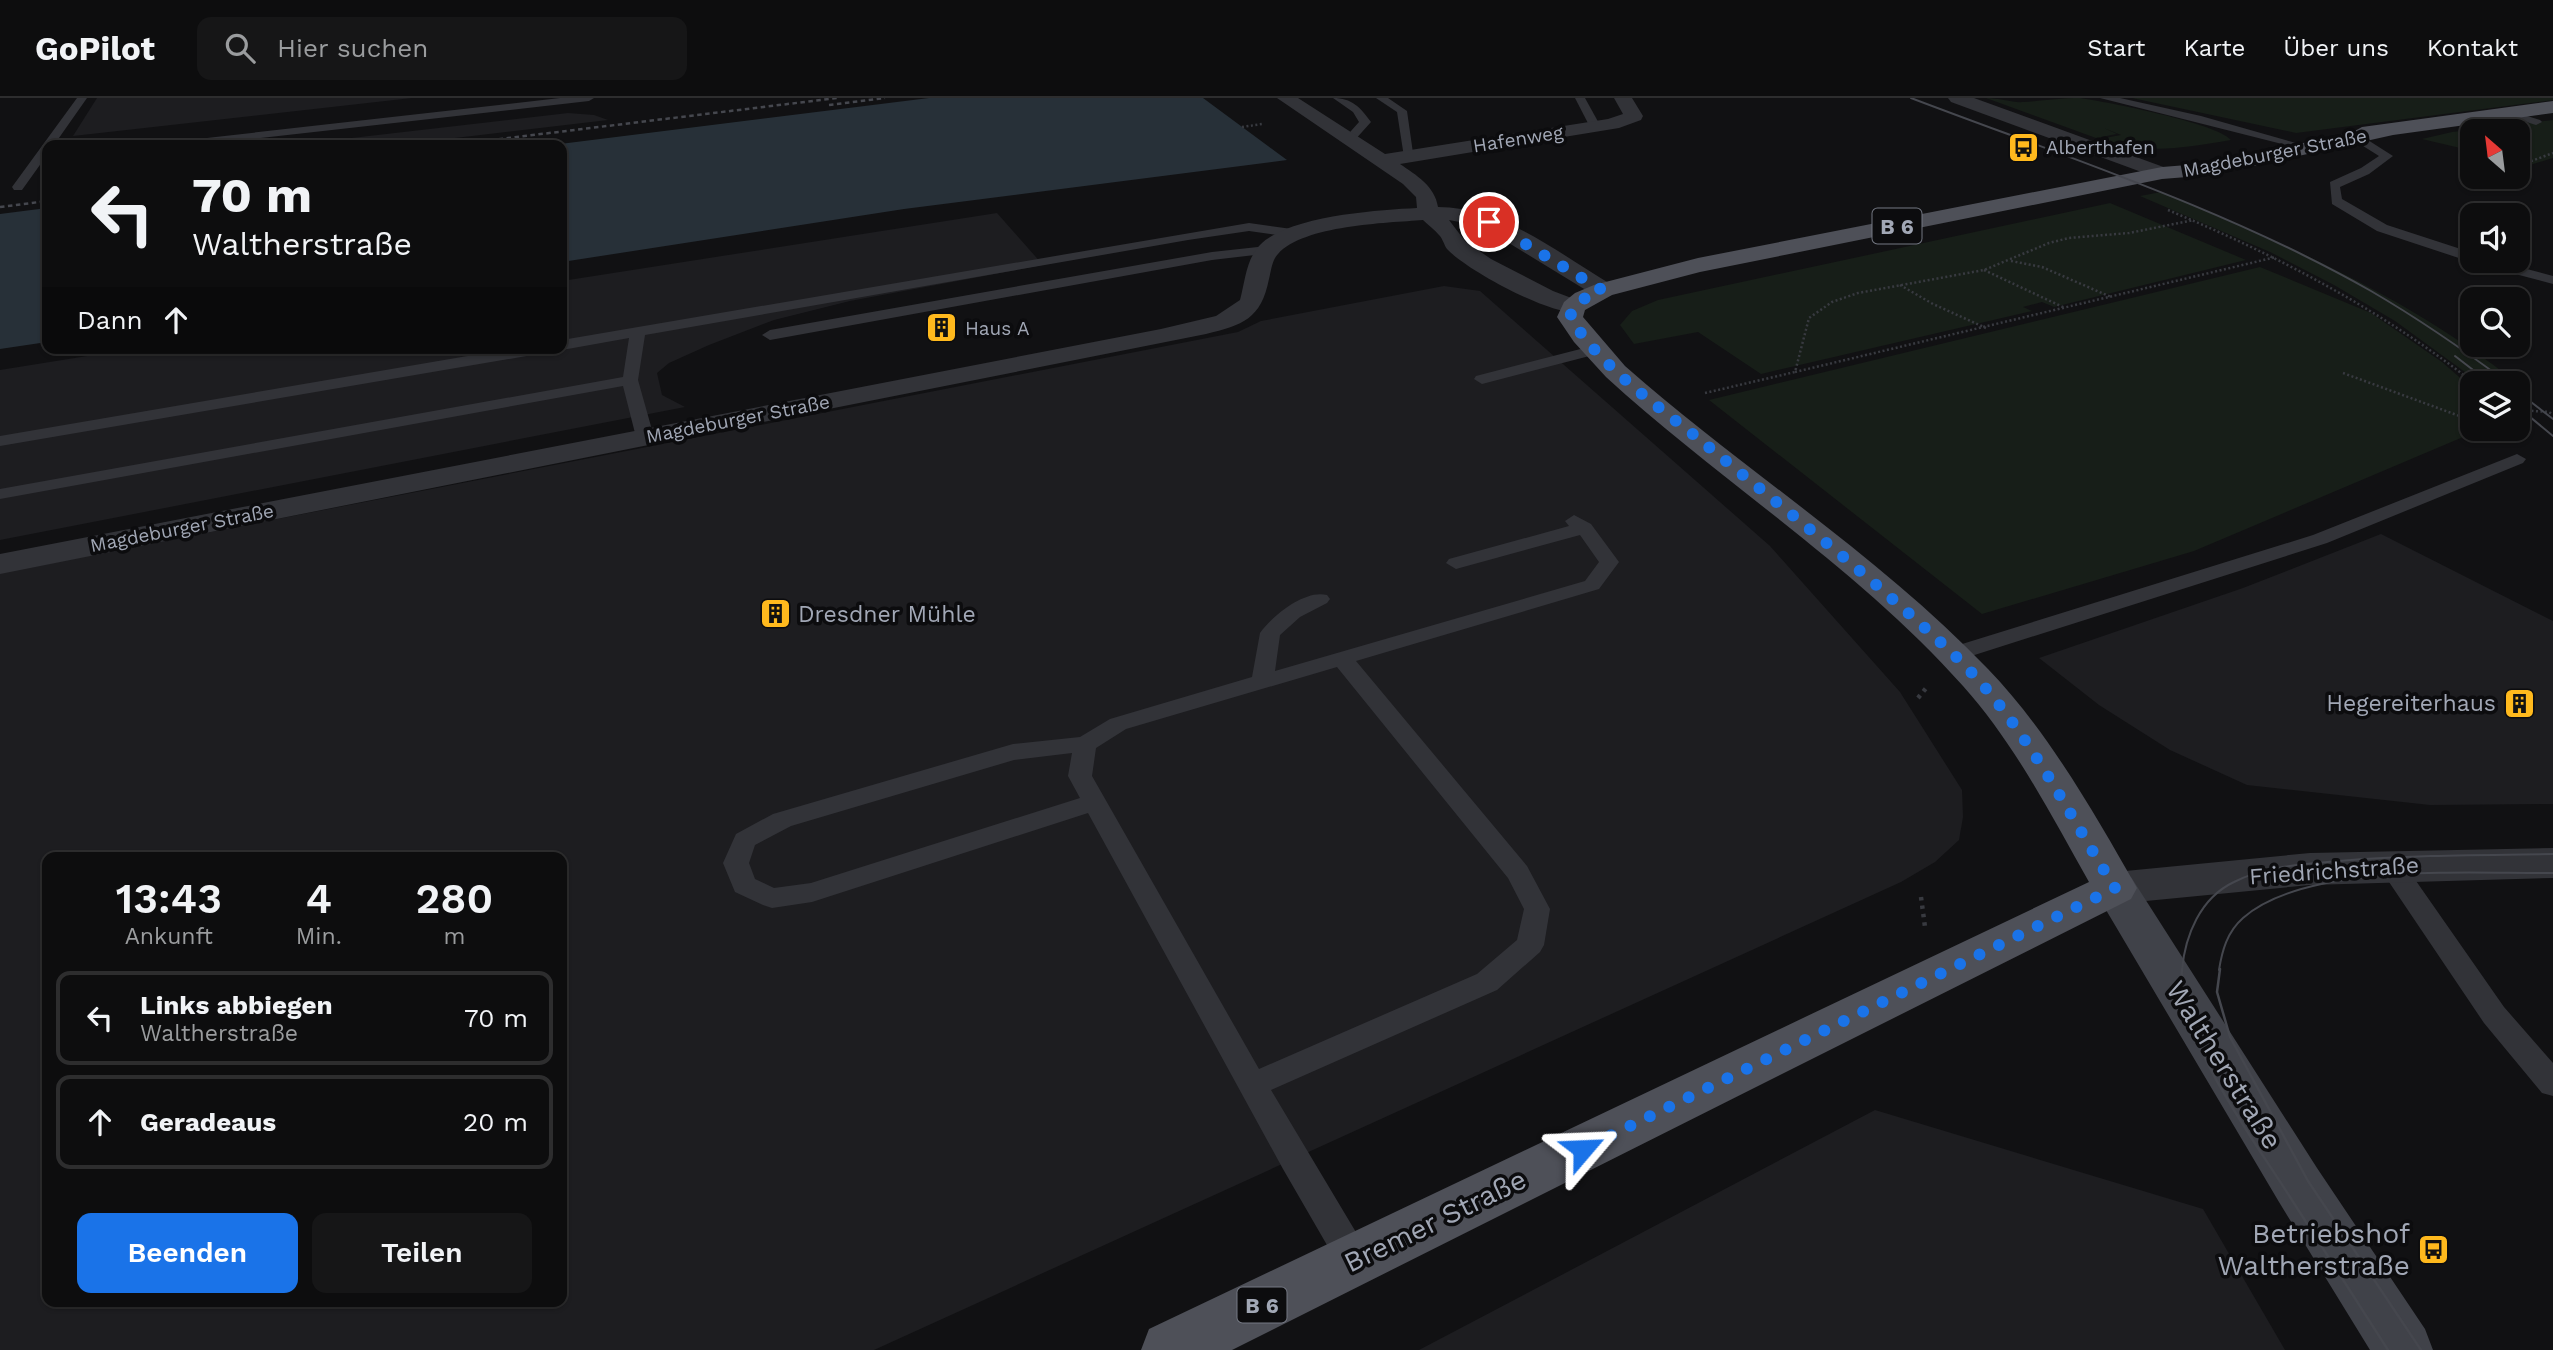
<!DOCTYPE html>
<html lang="de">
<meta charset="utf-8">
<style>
body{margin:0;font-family:"Work Sans",sans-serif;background:#161617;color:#f1f3f6;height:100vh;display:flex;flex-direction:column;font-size:26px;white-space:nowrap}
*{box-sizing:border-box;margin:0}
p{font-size:23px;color:#9a9c9e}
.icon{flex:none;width:38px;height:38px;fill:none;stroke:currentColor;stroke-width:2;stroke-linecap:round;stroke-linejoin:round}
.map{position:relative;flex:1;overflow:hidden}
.sheet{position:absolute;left:42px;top:754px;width:525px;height:455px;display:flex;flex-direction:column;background:#0d0d0e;border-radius:14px;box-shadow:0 2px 5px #0004,0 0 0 2px #2d2d2e}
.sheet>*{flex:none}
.hud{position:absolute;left:42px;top:42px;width:525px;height:214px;border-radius:14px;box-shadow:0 2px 5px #0004,0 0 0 2px #2d2d2e;background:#0d0d0e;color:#f1f3f6;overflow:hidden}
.needle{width:46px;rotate:332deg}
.buttons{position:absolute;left:2460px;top:21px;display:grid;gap:14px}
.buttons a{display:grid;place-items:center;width:70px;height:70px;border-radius:14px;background:#0d0d0e;box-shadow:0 2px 5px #0004,0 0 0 2px #2d2d2e;font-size:35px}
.pin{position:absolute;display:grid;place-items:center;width:60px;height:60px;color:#fff;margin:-30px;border:4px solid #fff;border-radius:50%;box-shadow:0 2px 7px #0007}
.me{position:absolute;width:77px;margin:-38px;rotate:64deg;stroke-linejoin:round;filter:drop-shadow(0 0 5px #0008)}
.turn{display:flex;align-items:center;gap:24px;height:147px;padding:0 35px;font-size:32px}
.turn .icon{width:91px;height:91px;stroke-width:2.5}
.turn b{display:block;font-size:49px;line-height:60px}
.then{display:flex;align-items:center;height:66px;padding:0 35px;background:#0003;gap:14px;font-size:26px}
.eta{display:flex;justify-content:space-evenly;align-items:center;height:119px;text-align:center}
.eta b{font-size:42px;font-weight:600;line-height:49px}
.cta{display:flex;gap:14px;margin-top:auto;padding:14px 35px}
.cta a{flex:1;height:80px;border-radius:14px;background:#1a73e8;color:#fff;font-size:28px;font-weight:600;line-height:80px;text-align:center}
.cta a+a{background:#161617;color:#f1f3f6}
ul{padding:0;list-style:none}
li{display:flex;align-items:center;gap:21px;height:94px;margin:0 14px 10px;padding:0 21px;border:4px solid #2d2d2e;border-radius:14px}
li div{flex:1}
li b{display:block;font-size:26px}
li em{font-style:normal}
header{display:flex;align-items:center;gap:42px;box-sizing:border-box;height:98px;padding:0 35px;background:#0d0d0e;border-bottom:2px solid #2d2d2e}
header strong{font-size:33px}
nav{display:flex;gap:38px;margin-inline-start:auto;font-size:24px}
.search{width:490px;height:63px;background:#161617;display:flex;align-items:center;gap:18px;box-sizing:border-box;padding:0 24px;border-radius:14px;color:#9a9c9e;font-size:26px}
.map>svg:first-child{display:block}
</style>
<header>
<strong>GoPilot</strong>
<div class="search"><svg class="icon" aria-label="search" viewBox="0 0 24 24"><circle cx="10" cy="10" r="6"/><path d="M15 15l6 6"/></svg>Hier suchen</div>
<nav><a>Start</a><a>Karte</a><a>Über uns</a><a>Kontakt</a></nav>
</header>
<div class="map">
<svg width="2553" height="1252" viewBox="0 0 2553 1252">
<rect width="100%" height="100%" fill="#111113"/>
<g fill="#1d1d20" fill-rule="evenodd">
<polygon points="97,0 412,0 73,38"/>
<polygon points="568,15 594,17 608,22 396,47 291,47"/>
<polygon points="997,115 1043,167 850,203 774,222 709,247 669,265 657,275 662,297 685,309 0,442 0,272 137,250 562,250 562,183"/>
<path d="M1444 188 1480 193 1770 448 1900 594 1962 692 1963 719 1959 742 1935 764 1901 784 874 1252H0V475L1238 234 1261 223ZM47 760H562V1204H47Z"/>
<polygon points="2381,436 2553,523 2553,706 2430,707 2247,687 2170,652 2099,607 2039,560 2243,490"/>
<polygon points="1875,1012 2203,1111 2285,1252 1419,1252"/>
</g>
<g fill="#171e18">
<path d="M1986 0C1999 0 2014 5 2023 4 2042 3 2059 0 2080 0 2107 4 2217 25 2231 42 2182 50 2148 57 2099 41L2121 37 2104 30 2117 36 2096 40Z"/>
<polygon points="2132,0 2553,0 2553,2 2296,35"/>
<polygon points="2553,22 2553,60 2530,67 2518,64 2518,33 2473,33 2473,53 2422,41 2452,34"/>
<path d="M2161 94C2287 146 2410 200 2517 285H2480L2395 223 2334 187 2270 154 2140 98Z"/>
<polygon points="2110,105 2246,162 2054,209 2042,204 2023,209 2032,213 1761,276 1698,234 1634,246 1620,227 1632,213 1658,202"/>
<polygon points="2260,169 2371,215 2442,264 2473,291 2473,331 2482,331 2194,453 1982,516 1709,302"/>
</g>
<g fill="#273038">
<polygon points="929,0 1203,0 1287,62 904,111 562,164 562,47 552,47"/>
<polygon points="47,110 47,244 0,251 0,116"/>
</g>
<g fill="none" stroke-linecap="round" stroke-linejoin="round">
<g stroke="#383a40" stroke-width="2.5" stroke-dasharray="2 2.5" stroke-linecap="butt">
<polyline points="1242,29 1262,26"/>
<polyline points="2518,63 2526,65 2553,55"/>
<path d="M2168 112C2278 158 2380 211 2474 285"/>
<polyline points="2011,163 2042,169 2111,199"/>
<polyline points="1984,172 2065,210"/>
<polyline points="1900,187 1933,206 1986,230"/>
<polyline points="1795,274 2276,159"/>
<polyline points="2343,275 2473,323"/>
<polyline points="1705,295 1795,274 1809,220 1832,204 1858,195 1984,172 2049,145 2069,140 2129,135 2194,122"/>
<polyline points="2518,312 2549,314 2553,317"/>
<polyline points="2518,314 2524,319"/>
</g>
<g stroke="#383a40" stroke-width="4.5" stroke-dasharray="3.5 5" stroke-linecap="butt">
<polyline points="1918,600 1927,589"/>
<polyline points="1921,799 1925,829"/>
</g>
<g fill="#323338" fill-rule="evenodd">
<polygon points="77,0 87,0 54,47 47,47 47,57 22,92 14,92 12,89"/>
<polygon points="560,0 594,0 589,3 199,47 165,47 171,44"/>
<path d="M1333 0C1352 0 1360 9 1371 24L1353 44 1343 42 1359 24 1353 14Z"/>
<polygon points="1376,0 1388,0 1407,13 1414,62 1404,59 1397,14"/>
<polygon points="1575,0 1585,0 1601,29 1599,31 1591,31"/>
<polygon points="2100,0 2120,0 2201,18 2296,45 2290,48"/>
<polygon points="2508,12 2540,22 2542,24 2536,27 2504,17 2503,15"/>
<polygon points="2352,37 2360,37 2393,58 2369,76 2340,89 2342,101 2387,127 2473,155 2473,163 2497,163 2553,178 2553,186 2477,166 2377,133 2332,106 2330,84 2361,70 2379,58 2352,41"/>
<polygon points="1249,125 1299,132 1306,136 1299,140 1249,133 1188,142 645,237 638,282 654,339 645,344 636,339 623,288 0,401 0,391 623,279 629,240 562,252 557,250 562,250 562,242"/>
<polygon points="1267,148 1272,149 1272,155 1212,162 770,242 762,237 770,232 1212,154"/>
<polygon points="1596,247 1604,252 1601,255 1482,286 1474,281 1476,278"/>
<polygon points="515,250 552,250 544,255 0,348 0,338"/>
<polygon points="2517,356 2526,361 2523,365 2327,445 1962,561 1946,561 1943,556 1946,551 2313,437"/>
<path d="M1574 417 1591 426 1619 464 1599 491 1356 563 1527 768 1550 811 1544 847 1540 854 1497 892 1271 992 1366 1151 1371 1162 1366 1173 1354 1177 1342 1173 1283 1071 1088 715 812 804 772 810 763 807 735 794 723 765 736 736 773 716 1013 646 1080 639 1110 621 1252 579 1260 535C1272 518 1305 491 1327 497L1330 501 1327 505 1300 519 1280 537 1275 573 1585 483 1599 464 1580 437 1456 471 1446 465 1449 461 1569 428 1565 423ZM1337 569 1508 780 1524 811 1517 842 1477 876 1259 971 1092 678 1096 650 1126 631ZM1072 655 1068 678 1080 700 811 785 774 790 755 781 749 765 755 747 791 728 1014 662Z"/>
<polygon points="2389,759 2398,762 2407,770 2504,909 2553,965 2553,998 2542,995 2484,925 2389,784 2376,768 2380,762"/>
</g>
<g fill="#323338" fill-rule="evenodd">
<path d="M1277 0H1298L1385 56 1608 21 1623 16 1614 0H1632L1643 18 1641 22 1619 30 1400 66C1416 77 1435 88 1438 109 1503 109 1558 155 1612 187L1615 192 1612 197 1603 199 1594 197 1481 128 1449 122 1465 143 1491 161 1553 193 1582 204 1585 209 1582 214C1556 221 1466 172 1447 151 1444 147 1443 141 1439 137 1435 132 1428 127 1423 122 1386 125 1304 127 1278 156 1272 162 1271 173 1269 181 1261 221 1243 227 1206 236L0 476V456L1161 231 1216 218 1240 202C1245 184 1246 161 1260 147 1288 118 1377 112 1417 110L1416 99 1403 86Z"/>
<polygon points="1948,0 1974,0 2169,71 2172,75 2169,79 2155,79 1951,4"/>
<polygon points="2553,750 2553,780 2310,787 2115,806 2099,801 2093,790 2099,779 2115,774 2310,755"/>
</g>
<polygon fill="#404249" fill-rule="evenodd" points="2115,774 2131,779 2317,1070 2425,1231 2433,1252 2370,1252 2279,1104 2093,790 2099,779"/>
<path fill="#4e5058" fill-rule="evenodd" d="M2553 3V15L2393 37 2212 77 2162 81 1700 174 1612 197 1585 212 1583 219 1625 268C1743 372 1879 457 1988 571 2047 632 2095 716 2137 790L2131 801 1232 1252H1141L1149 1231 2089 784C2051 717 2015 646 1963 588 1858 470 1722 385 1606 279L1574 244 1557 219 1564 204 1575 195 1594 187 1698 160 2162 69 2212 65 2353 34 2362 29Z"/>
<g stroke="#45474e" stroke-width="2">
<path d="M1911 0C2066 59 2227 111 2371 193 2419 221 2464 252 2508 285"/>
<polyline points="2455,258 2490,285"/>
<polyline points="2518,294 2553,321"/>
<polyline points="2518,309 2553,338"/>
<path d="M2182 872C2185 838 2200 800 2234 784 2265 768 2304 766 2339 763 2410 757 2481 757 2553 756"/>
<path d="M2219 872C2222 853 2227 834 2243 820 2307 764 2471 776 2553 775"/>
</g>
<g stroke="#45474e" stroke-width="2.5">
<path d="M2182 871C2176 939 2254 1042 2290 1099 2323 1150 2355 1201 2388 1252"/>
<polyline points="2220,871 2217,894 2230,939 2308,1083 2421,1252"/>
</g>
<g stroke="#45474e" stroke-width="2.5" stroke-dasharray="4.5 3.5" stroke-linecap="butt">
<polyline points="829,7 885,0"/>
<polyline points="451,47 837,0"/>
<polyline points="0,109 47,103"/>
</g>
</g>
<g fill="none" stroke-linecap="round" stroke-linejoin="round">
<path stroke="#1a73e8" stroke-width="12" stroke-dasharray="0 21.6" d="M1489 124 1602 192C1588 198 1575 203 1570 219 1602 271 1659 308 1705 346 1788 414 1874 481 1952 555 2022 620 2065 710 2115 790L1583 1051"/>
</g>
<defs>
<symbol id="bus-square" viewBox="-11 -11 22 22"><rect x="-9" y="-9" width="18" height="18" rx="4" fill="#ffb91d" stroke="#0c0c0e"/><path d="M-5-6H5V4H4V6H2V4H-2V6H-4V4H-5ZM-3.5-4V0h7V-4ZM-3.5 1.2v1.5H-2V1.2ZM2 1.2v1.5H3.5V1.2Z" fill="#111"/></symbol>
<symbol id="building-square" viewBox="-11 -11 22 22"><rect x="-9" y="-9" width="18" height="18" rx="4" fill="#ffb91d" stroke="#0c0c0e"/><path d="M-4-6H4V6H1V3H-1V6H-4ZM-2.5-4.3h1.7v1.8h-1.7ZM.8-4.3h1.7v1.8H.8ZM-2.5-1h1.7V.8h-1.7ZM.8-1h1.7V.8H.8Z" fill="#111"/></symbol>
</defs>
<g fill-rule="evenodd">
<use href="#bus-square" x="2006" y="32" width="35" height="35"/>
<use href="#building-square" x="924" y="212" width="35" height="35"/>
<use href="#building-square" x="758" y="498" width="35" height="35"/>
<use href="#building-square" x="2502" y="588" width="35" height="35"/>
<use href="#bus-square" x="2416" y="1134" width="35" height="35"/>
</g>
<g text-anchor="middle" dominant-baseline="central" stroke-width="7" stroke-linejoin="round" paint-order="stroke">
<g font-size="19" fill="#a1a7b5" stroke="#0c0c0e">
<text transform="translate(1518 41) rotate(-9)">Hafenweg</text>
<text transform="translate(2275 55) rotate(-11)">Magdeburger Straße</text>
<text transform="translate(738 321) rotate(-11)">Magdeburger Straße</text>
<text transform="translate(182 430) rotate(-11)">Magdeburger Straße</text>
</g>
<g font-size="19" fill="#a1a7b5" stroke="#0c0c0e" text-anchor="start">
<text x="2046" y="49">Alberthafen</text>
<text x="965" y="230">Haus A</text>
</g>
<g fill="#0c0c0e" stroke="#747883" stroke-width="2">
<rect x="1872.5" y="110.5" width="49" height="35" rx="5"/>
<rect x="1237.5" y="1189.5" width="49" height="35" rx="5"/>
</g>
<g font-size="21" font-weight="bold" fill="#a1a7b5">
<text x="1897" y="128">B 6</text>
<text x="1262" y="1207">B 6</text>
</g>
<g font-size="23" fill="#a1a7b5" stroke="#0c0c0e" text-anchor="start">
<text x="798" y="516">Dresdner Mühle</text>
<text x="2496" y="605" text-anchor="end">Hegereiterhaus</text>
</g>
<g font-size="23" fill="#a1a7b5" stroke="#0c0c0e">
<text transform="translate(2334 773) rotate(-4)">Friedrichstraße</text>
</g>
<g font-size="28" fill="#a1a7b5" stroke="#0c0c0e">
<text transform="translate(2224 967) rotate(58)">Waltherstraße</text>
<text transform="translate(1435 1123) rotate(-26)">Bremer Straße</text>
</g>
<g font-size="28" fill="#a1a7b5" stroke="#0c0c0e" text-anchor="end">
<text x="2410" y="1135">Betriebshof<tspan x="2410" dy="32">Waltherstraße</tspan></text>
</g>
</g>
</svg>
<div class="buttons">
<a><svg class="needle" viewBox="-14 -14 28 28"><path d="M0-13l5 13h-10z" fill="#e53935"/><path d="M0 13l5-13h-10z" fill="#9a9c9e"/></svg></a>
<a><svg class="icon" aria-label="sound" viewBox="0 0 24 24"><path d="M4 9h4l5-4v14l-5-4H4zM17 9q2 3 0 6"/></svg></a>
<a><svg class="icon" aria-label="search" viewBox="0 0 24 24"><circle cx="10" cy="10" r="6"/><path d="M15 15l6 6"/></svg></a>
<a><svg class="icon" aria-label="layers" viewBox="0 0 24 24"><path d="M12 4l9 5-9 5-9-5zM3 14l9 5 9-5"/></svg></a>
</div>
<div class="pin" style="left:1489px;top:124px;background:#d93025"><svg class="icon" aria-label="arrive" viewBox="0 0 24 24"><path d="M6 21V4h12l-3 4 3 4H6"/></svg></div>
<svg class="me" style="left:1583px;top:1051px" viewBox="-20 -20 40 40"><path d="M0-17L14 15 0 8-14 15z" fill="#1a73e8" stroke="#fff" stroke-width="4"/></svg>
<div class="hud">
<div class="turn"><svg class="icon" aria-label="left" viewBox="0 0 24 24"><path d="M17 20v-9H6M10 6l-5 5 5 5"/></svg><div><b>70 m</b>Waltherstraße</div></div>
<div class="then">Dann<svg class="icon" aria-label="ahead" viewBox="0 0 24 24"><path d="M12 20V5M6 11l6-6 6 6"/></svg></div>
</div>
<section class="sheet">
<div class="eta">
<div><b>13:43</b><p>Ankunft</p></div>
<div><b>4</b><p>Min.</p></div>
<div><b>280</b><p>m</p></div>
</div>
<ul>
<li><svg class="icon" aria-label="left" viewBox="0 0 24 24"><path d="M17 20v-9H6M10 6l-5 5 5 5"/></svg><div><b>Links abbiegen</b><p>Waltherstraße</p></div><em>70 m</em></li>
<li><svg class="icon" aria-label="ahead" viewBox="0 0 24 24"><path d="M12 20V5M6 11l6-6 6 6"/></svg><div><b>Geradeaus</b></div><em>20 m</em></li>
</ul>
<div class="cta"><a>Beenden</a><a>Teilen</a></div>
</section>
</div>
